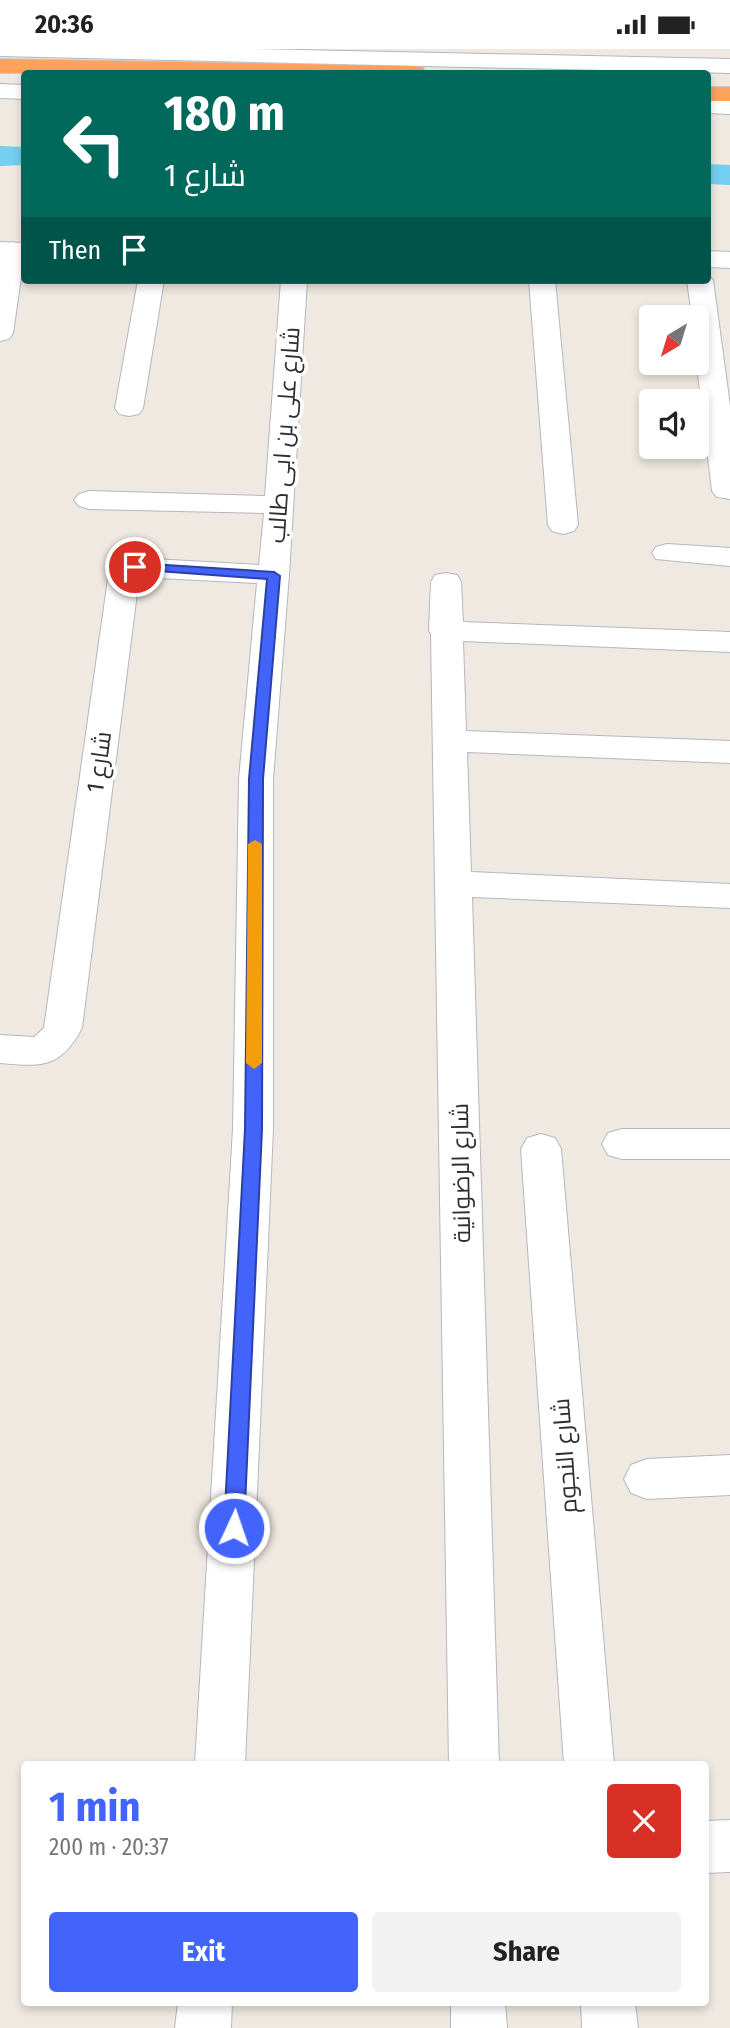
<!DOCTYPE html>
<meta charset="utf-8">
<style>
body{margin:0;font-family:"Fira Sans Condensed",Cairo,sans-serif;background:#f2f2f2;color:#222;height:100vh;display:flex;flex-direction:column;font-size:26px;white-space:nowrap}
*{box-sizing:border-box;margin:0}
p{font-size:23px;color:#767676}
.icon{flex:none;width:38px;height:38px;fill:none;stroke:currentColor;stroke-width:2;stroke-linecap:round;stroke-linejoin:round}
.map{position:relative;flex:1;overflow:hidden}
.drawer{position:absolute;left:21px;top:1712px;width:688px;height:245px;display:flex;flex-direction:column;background:#fff;border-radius:7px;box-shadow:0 4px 10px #0003}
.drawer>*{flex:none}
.top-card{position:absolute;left:21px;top:21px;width:690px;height:214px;border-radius:7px;box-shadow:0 4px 10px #0003;background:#00695c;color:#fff;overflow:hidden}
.needle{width:46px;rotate:218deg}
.buttons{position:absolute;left:639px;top:256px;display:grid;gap:14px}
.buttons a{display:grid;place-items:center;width:70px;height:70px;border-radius:7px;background:#fff;box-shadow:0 4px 10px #0003;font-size:35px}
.pin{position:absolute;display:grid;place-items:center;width:60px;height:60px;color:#fff;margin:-30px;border:4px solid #fff;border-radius:50%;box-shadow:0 2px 7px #0007}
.me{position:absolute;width:77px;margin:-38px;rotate:3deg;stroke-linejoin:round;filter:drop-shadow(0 0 5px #0008)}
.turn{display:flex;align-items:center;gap:24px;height:147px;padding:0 28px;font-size:32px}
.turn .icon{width:91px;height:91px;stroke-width:2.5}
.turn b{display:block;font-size:49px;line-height:60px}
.then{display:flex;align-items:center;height:66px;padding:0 28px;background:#0003;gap:14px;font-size:26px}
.round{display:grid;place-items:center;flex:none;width:74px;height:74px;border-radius:7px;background:#f2f2f2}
.overview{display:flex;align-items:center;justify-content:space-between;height:119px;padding:0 28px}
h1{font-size:42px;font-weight:700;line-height:52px;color:#4264fb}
.action{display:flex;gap:14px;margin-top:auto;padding:14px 28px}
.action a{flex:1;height:80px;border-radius:7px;background:#4264fb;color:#fff;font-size:28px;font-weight:700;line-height:80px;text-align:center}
.action a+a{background:#f2f2f2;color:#222}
.status{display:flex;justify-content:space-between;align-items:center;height:49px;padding:0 35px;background:#fff;direction:ltr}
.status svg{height:19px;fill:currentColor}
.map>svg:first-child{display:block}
</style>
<div class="status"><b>20:36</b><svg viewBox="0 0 49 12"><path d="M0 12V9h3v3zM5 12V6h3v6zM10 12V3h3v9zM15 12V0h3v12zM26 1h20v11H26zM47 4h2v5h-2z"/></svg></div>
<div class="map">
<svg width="730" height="1979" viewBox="0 0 730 1979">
<rect width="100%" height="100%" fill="#efe9e1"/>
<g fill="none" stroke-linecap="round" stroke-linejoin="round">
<g fill="#75cff0" fill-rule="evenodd">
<polygon points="0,97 24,98 24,116 0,117"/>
<polygon points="707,115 730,116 730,136 707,135"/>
</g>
<defs>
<g id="street">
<polygon points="13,193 22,196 24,208 13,284 9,290 0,292 0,204 4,196"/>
<polygon points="707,225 713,231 730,357 730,450 717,448 712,442 696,309 696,268 692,268 687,231 707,231"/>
<polygon points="138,231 164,231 143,359 139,365 129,367 119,365 115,359"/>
<path d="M281 231H307L289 526 273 730V1080L245 1715H195L233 1080 239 730 257 534 139 528 82 979C61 1019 42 1018 0 1014V986L34 988 44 979 109 523 113 517 135 509 259 516 264 464 89 460 79 457 74 451 79 445 89 442 265 447Z"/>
<polygon points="529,231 555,231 578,476 574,482 563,485 552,482 548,476"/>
<polygon points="667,495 730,499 730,517 656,510 652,504 656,498"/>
<polygon points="446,524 457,526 461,533 463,573 730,583 730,603 463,592 466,682 730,692 730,714 467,703 471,823 730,835 730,859 472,848 499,1715 449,1715 431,585 429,582 431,533 435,526"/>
<polygon points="622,1080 730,1080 730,1110 622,1110 608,1106 602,1095 608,1084"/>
<polygon points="541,1085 555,1089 561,1100 614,1715 564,1715 521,1100 527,1089"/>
<polygon points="730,1406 730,1446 647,1450 631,1444 624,1430 631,1416 647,1410"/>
<polygon points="730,1771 730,1823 705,1824 705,1772"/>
<polygon points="178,1953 232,1953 231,1979 175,1979"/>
<polygon points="451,1953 505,1953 507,1979 451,1979"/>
<polygon points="581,1953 635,1953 638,1979 582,1979"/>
</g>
<g id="secondary">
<polygon points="0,0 252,0 730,10 730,24 0,7"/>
<polygon points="0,35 24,36 24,50 0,49"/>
<polygon points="707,50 730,51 730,65 707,64"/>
<polygon points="0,193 24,194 24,208 0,209"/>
<polygon points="707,202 730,203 730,219 707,218"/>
</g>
<g id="highway">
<polygon points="0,10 415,17 423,19 426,24 0,24"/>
<rect x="707" y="38" width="23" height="14"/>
</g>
</defs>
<use href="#street" stroke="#b4b7c1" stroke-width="2"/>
<use href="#secondary" stroke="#b4b7c1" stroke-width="2"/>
<use href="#highway" stroke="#c9c9c9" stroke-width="2"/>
<use href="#street" fill="#fff" fill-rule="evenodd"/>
<use href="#secondary" fill="#fff" fill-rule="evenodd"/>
<use href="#highway" fill="#ffa35c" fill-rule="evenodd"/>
</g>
<polygon fill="#4264fb" stroke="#2b41a3" stroke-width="2" points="135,514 274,523 280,527 263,730 262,1080 244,1479 241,1485 234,1488 227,1485 224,1479 245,1080 249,730 267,530 131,520 129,518"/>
<polygon fill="#f59e0b" points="255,791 262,795 262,1014 254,1020 246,1014 248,795"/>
<g text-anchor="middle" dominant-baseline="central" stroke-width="7" stroke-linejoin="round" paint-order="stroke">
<g font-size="24" fill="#2e2e2e" stroke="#fff">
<text transform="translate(284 386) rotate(-86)">شارع على بن ابى طالب</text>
<text transform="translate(99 713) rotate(-82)">شارع 1</text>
<text transform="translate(461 1124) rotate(-91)">شارع الرضوانية</text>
<text transform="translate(565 1407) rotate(-94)">شارع النجوم</text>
</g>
</g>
</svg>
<div class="buttons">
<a><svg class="needle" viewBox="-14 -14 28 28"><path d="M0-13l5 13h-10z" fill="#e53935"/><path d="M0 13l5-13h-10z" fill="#767676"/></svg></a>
<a><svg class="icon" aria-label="sound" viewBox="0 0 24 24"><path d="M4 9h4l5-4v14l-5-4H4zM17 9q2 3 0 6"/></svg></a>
</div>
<div class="pin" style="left:135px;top:518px;background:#d93025"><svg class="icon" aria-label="arrive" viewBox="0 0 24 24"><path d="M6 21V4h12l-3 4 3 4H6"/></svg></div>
<svg class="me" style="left:234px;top:1479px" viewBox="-20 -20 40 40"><circle r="17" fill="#4264fb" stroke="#fff" stroke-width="3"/><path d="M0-11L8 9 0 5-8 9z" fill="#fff"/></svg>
<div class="top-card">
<div class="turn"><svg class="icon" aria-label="left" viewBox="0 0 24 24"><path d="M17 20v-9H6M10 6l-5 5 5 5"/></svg><div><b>180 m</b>شارع 1</div></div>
<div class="then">Then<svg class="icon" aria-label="arrive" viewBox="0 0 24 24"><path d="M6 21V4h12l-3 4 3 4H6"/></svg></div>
</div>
<section class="drawer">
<div class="overview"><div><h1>1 min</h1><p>200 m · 20:37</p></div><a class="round" style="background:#d93025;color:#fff"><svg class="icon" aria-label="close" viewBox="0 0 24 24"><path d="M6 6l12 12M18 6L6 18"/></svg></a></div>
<div class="action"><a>Exit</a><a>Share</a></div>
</section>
</div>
